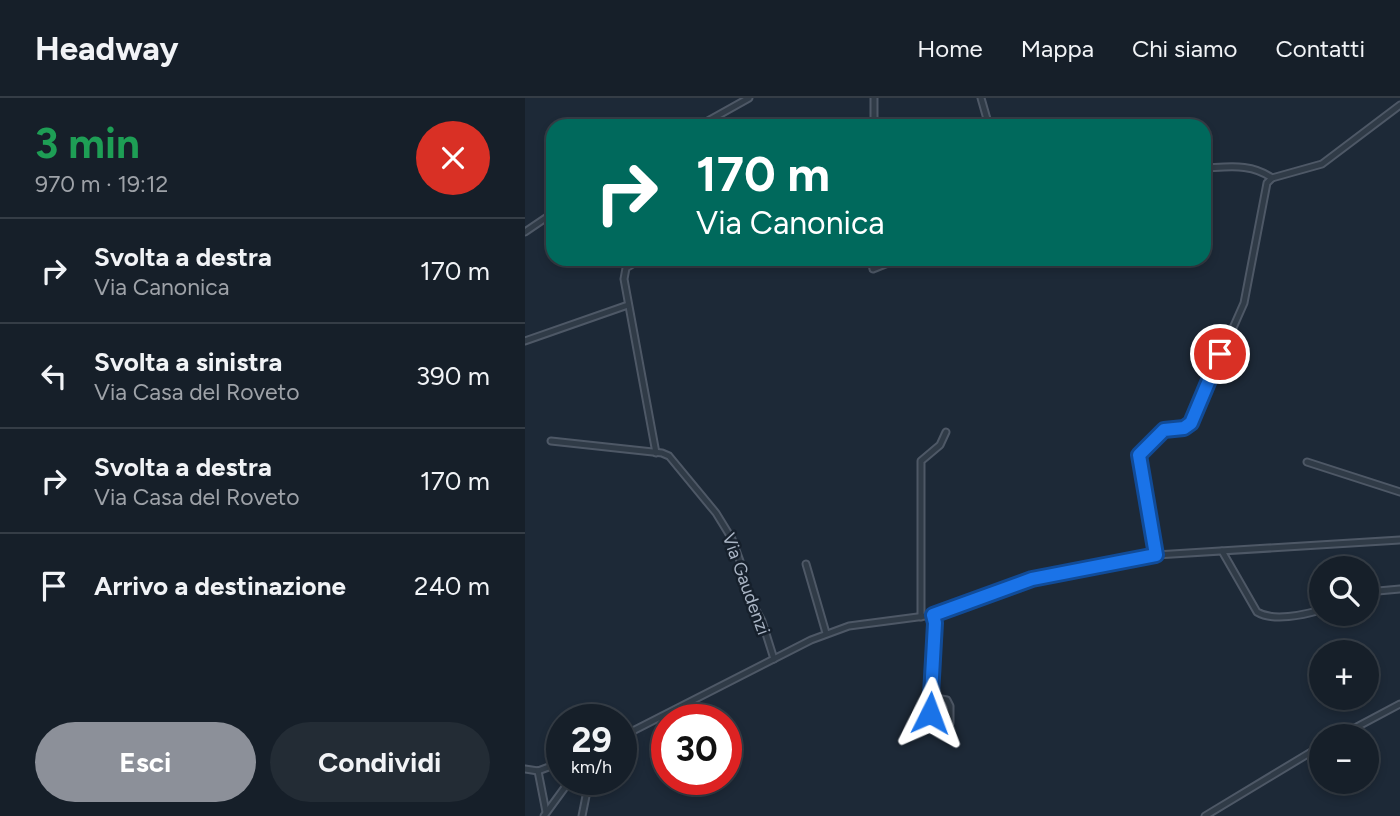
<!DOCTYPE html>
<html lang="it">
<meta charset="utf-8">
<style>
body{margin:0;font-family:Figtree,sans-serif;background:#232c35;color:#f1f3f6;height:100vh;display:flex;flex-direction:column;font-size:26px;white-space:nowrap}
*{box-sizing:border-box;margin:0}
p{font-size:23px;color:#9ea2a8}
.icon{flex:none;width:38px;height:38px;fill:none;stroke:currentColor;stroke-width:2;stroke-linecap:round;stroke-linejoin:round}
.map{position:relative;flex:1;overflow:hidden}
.sheet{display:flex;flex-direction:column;background:#161f29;width:525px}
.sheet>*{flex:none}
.guide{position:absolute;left:21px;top:21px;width:665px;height:147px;border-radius:21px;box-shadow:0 4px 10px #0003,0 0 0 2px #353d46;background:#00695c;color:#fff;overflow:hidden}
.fabs{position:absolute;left:784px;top:458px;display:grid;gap:14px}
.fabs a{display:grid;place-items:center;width:70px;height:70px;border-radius:50%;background:#161f29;box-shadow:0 4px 10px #0003,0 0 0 2px #353d46;font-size:35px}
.speed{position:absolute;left:21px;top:606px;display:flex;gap:14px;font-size:35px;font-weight:700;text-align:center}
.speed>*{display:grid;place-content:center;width:91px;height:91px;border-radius:50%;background:#161f29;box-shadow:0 4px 10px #0003,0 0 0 2px #353d46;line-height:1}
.speed small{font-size:18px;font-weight:400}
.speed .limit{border:10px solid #d22;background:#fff;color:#111}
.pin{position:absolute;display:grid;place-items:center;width:60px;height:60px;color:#fff;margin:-30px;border:4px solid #fff;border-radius:50%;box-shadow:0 2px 7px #0007}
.me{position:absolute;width:77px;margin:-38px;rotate:3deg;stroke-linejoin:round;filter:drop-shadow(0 0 5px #0008)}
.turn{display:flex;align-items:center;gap:24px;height:147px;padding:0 35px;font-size:32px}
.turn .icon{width:91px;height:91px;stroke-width:2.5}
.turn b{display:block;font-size:49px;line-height:60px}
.round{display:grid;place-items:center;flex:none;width:74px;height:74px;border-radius:37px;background:#232c35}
.summary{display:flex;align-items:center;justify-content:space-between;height:119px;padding:0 35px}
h1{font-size:42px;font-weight:700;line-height:52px;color:#1e9e55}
.cta{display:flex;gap:14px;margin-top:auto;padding:14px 35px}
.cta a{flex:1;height:80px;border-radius:42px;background:#8c9099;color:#fff;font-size:28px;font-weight:700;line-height:80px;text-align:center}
.cta a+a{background:#232c35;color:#f1f3f6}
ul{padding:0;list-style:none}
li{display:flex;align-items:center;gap:21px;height:105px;padding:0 35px;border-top:2px solid #353d46}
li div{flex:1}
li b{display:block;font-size:26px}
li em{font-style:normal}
header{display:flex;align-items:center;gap:42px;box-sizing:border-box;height:98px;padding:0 35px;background:#161f29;border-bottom:2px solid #353d46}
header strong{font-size:33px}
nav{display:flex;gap:38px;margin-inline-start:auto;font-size:24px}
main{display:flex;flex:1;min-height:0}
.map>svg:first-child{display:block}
</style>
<header>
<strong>Headway</strong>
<nav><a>Home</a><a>Mappa</a><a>Chi siamo</a><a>Contatti</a></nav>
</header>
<main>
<section class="sheet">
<div class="summary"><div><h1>3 min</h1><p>970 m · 19:12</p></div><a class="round" style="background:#d93025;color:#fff"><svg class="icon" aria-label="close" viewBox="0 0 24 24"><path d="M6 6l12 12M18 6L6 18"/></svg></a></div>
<ul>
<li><svg class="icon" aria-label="right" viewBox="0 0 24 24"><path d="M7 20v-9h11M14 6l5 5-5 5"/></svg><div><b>Svolta a destra</b><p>Via Canonica</p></div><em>170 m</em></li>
<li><svg class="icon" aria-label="left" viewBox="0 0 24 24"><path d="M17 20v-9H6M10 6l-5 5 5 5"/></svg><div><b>Svolta a sinistra</b><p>Via Casa del Roveto</p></div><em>390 m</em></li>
<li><svg class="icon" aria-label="right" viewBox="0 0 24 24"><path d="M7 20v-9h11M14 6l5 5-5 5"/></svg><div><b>Svolta a destra</b><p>Via Casa del Roveto</p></div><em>170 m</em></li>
<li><svg class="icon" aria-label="arrive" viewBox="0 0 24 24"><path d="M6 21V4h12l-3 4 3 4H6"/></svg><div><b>Arrivo a destinazione</b></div><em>240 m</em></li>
</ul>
<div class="cta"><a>Esci</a><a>Condividi</a></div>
</section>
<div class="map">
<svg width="875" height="718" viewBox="0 0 875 718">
<rect width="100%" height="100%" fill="#1d2937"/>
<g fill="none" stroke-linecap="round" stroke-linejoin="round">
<defs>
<g id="minor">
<polyline points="456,0 462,21 468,28"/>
<polyline points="174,28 224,0"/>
<polyline points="349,28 349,0"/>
<path d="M679 70C704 69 726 65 747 80L797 66 875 7"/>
<polyline points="0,134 28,115"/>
<polyline points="116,161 101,170 99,181 131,355"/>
<polyline points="346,161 348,171 373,161"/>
<polyline points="0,243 103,207"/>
<polyline points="26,343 137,355 144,358 191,415 207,441 215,463 220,492 237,523 249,561"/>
<polyline points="782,364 875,394"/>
<path d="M697 453 732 514C749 524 778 517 796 512"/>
<polyline points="631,457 614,357 639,332 659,330 666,325 719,205 742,85 747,80"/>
<polyline points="281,466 301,535"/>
<polyline points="842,494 875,491"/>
<polyline points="396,519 396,363 415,347 421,334"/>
<polyline points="406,599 422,602 425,608 425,625"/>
<polyline points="405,632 410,525 408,517"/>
<polyline points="96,639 286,542 324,528 408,517 507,481 631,457 875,442"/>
<polyline points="813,639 875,606"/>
<polyline points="0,671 13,673"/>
<polyline points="13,673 21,714"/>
<polyline points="13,673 37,664"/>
<polyline points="19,718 46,681"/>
<polyline points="57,718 61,698 60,681"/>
<polyline points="680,718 796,648"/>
</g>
</defs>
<use href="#minor" stroke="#4e5866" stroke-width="9"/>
<use href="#minor" stroke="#303b47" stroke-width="5"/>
</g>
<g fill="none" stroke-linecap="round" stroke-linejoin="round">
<defs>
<polyline id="route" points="405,615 410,525 408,517 507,481 631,457 614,357 639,332 659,330 666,325 695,256"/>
</defs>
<use href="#route" stroke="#114b97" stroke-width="18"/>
<use href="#route" stroke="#1a73e8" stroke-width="12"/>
</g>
<g text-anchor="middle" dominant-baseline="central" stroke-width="5" stroke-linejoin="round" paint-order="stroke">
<g font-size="18" fill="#aab5c5" stroke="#16202c">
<text transform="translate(221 486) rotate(70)">Via Gaudenzi</text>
</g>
</g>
</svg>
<div class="fabs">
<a><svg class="icon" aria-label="search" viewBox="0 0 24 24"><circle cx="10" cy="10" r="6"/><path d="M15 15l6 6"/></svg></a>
<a>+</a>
<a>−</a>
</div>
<div class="speed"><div>29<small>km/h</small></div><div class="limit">30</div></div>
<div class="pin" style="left:695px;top:256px;background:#d93025"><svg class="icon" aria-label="arrive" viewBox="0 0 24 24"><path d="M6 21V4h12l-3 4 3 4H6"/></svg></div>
<svg class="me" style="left:405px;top:615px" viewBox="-20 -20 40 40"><path d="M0-17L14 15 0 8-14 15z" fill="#1a73e8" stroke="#fff" stroke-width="4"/></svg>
<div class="guide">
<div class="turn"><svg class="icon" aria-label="right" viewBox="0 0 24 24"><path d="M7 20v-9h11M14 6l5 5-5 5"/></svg><div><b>170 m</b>Via Canonica</div></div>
</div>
</div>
</main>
